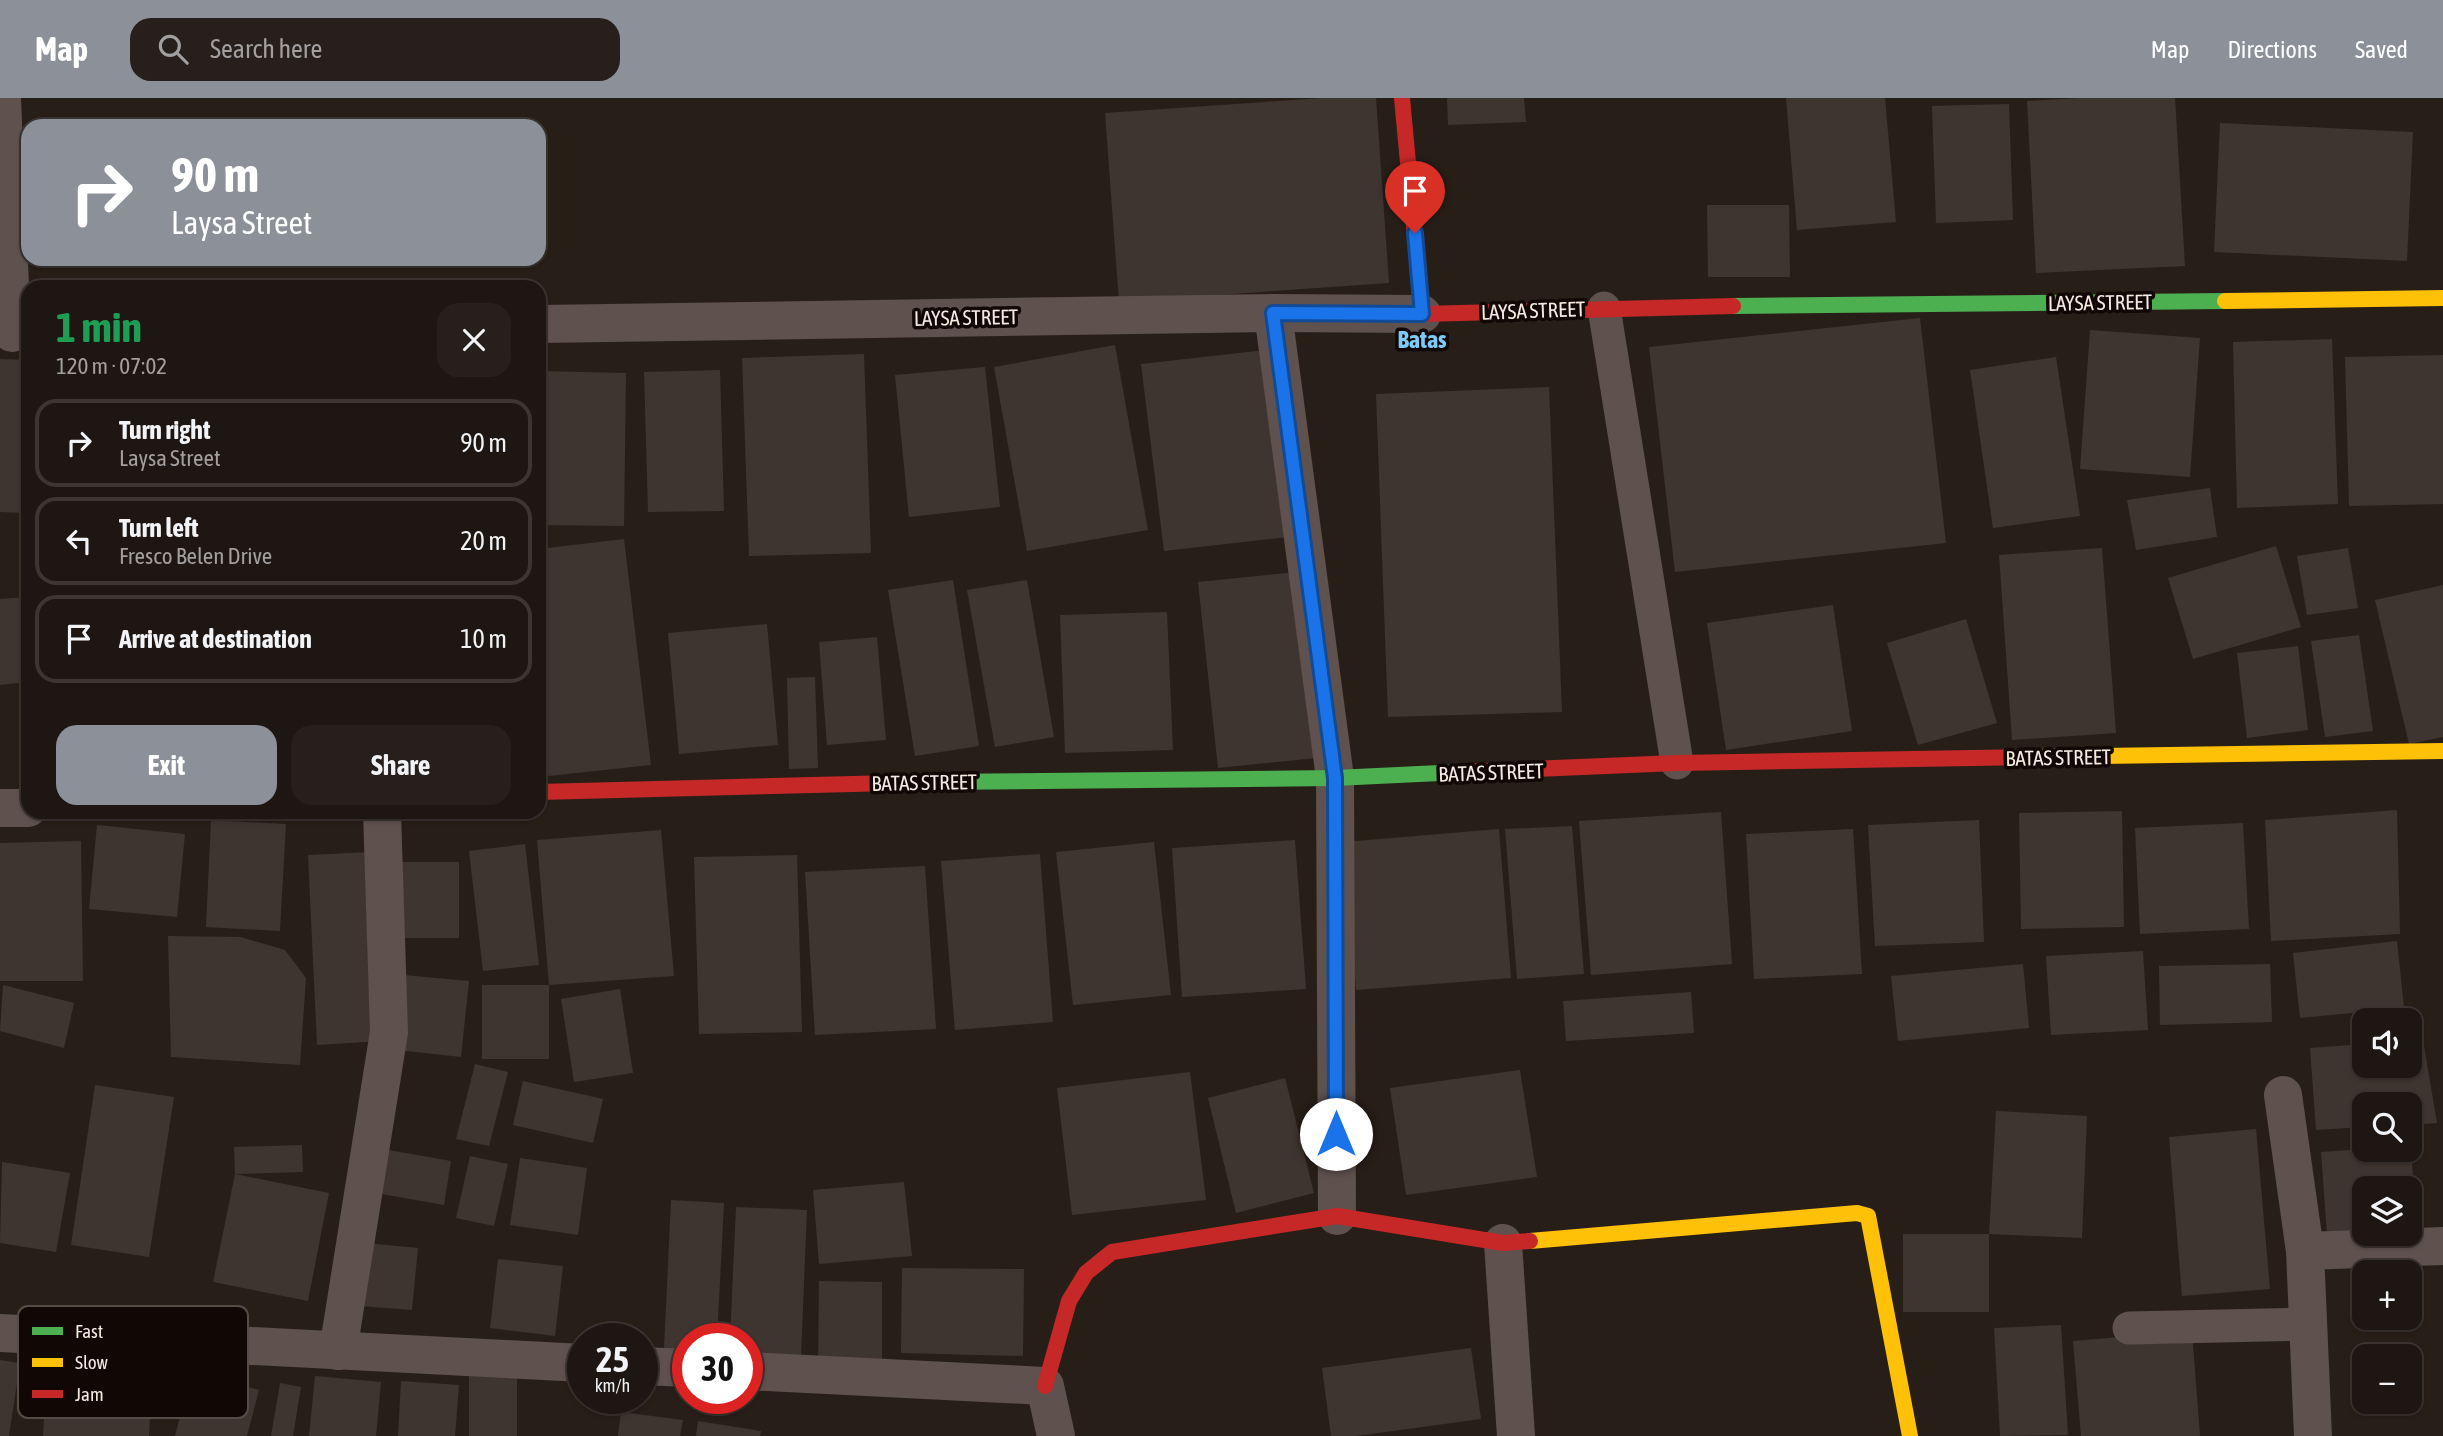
<!DOCTYPE html>
<meta charset="utf-8">
<style>
body{margin:0;font-family:"Asap Condensed",sans-serif;background:#261f1b;color:#f1f3f6;height:100vh;display:flex;flex-direction:column;font-size:26px;white-space:nowrap}
*{box-sizing:border-box;margin:0}
p{font-size:23px;color:#a19f9f}
.icon{flex:none;width:38px;height:38px;fill:none;stroke:currentColor;stroke-width:2;stroke-linecap:round;stroke-linejoin:round}
.map{position:relative;flex:1;overflow:hidden}
.drawer{position:absolute;left:21px;top:182px;width:525px;height:539px;display:flex;flex-direction:column;background:#1e1612;border-radius:21px;box-shadow:0 2px 5px #0004,0 0 0 2px #3c3532}
.drawer>*{flex:none}
.top-card{position:absolute;left:21px;top:21px;width:525px;height:147px;border-radius:21px;box-shadow:0 2px 5px #0004,0 0 0 2px #3c3532;background:#8c9099;color:#fff;overflow:hidden}
.tools{position:absolute;left:2352px;top:910px;display:grid;gap:14px}
.tools a{display:grid;place-items:center;width:70px;height:70px;border-radius:14px;background:#1e1612;box-shadow:0 2px 5px #0004,0 0 0 2px #3c3532;font-size:35px}
.speed{position:absolute;left:567px;top:1225px;display:flex;gap:14px;font-size:35px;font-weight:700;text-align:center}
.speed>*{display:grid;place-content:center;width:91px;height:91px;border-radius:50%;background:#1e1612;box-shadow:0 2px 5px #0004,0 0 0 2px #3c3532;line-height:1}
.speed small{font-size:18px;font-weight:400}
.speed .limit{border:10px solid #d22;background:#fff;color:#111}
.pin{position:absolute;display:grid;place-items:center;width:60px;height:60px;color:#fff;margin:-72px -30px;border-radius:50% 50% 50% 0;rotate:-45deg;box-shadow:0 0 7px #0007}
.pin .icon{rotate:45deg}
.me{position:absolute;width:77px;margin:-38px;rotate:0deg;stroke-linejoin:round;filter:drop-shadow(0 0 5px #0008)}
.turn{display:flex;align-items:center;gap:24px;height:147px;padding:0 35px;font-size:32px}
.turn .icon{width:91px;height:91px;stroke-width:2.5}
.turn b{display:block;font-size:49px;line-height:60px}
.round{display:grid;place-items:center;flex:none;width:74px;height:74px;border-radius:21px;background:#261f1b}
.overview{display:flex;align-items:center;justify-content:space-between;height:119px;padding:0 35px}
h1{font-size:42px;font-weight:700;line-height:52px;color:#1e9e55}
.primary-button{display:flex;gap:14px;margin-top:auto;padding:14px 35px}
.primary-button a{flex:1;height:80px;border-radius:21px;background:#8c9099;color:#fff;font-size:28px;font-weight:700;line-height:80px;text-align:center}
.primary-button a+a{background:#261f1b;color:#f1f3f6}
ul{padding:0;list-style:none}
li{display:flex;align-items:center;gap:21px;height:88px;margin:0 14px 10px;padding:0 21px;border:4px solid #3c3532;border-radius:21px}
li div{flex:1}
li b{display:block;font-size:26px}
li em{font-style:normal}
header{display:flex;align-items:center;gap:42px;box-sizing:border-box;height:98px;padding:0 35px;background:#8c9099;color:#fff}
header strong{font-size:33px}
nav{display:flex;gap:38px;margin-inline-start:auto;font-size:24px}
.search{width:490px;height:63px;background:#261f1b;display:flex;align-items:center;gap:18px;box-sizing:border-box;padding:0 24px;border-radius:21px;color:#a19f9f;font-size:26px}
.map>svg:first-child{display:block}
</style>
<header>
<strong>Map</strong>
<div class="search"><svg class="icon" aria-label="search" viewBox="0 0 24 24"><circle cx="10" cy="10" r="6"/><path d="M15 15l6 6"/></svg>Search here</div>
<nav><a>Map</a><a>Directions</a><a>Saved</a></nav>
</header>
<div class="map">
<svg width="2443" height="1338" viewBox="0 0 2443 1338">
<rect width="100%" height="100%" fill="#281e18"/>
<g fill="#3f3530">
<polygon points="1322,0 1376,0 1389,185 1119,204 1105,15"/>
<polygon points="1447,0 1524,0 1526,24 1448,27"/>
<polygon points="1786,0 1885,0 1896,124 1797,132"/>
<polygon points="2078,0 2175,0 2185,168 2036,175 2027,3"/>
<polygon points="2009,6 2013,122 1936,125 1932,8"/>
<polygon points="2220,25 2413,34 2407,163 2214,154"/>
<polygon points="1707,107 1789,107 1790,179 1708,179"/>
<polygon points="1920,220 1946,445 1675,474 1649,249"/>
<polygon points="2090,232 2200,240 2190,379 2080,371"/>
<polygon points="2332,241 2338,406 2237,410 2233,244"/>
<polygon points="1115,247 1148,432 1027,453 994,269"/>
<polygon points="1274,251 1297,438 1164,453 1141,266"/>
<polygon points="864,256 871,455 749,458 742,260"/>
<polygon points="2443,257 2443,406 2349,408 2345,259"/>
<polygon points="2056,259 2080,418 1993,430 1970,272"/>
<polygon points="0,261 28,262 28,415 0,414"/>
<polygon points="985,269 1000,409 909,419 895,277"/>
<polygon points="720,272 724,413 648,414 644,274"/>
<polygon points="539,273 626,275 624,428 539,427"/>
<polygon points="1549,289 1562,614 1388,619 1376,296"/>
<polygon points="2210,390 2217,439 2136,452 2127,402"/>
<polygon points="624,441 651,667 539,679 539,451"/>
<polygon points="2276,448 2301,529 2193,561 2168,480"/>
<polygon points="2102,450 2116,635 2012,642 1999,457"/>
<polygon points="2348,450 2358,510 2307,517 2297,458"/>
<polygon points="1306,473 1326,659 1218,670 1198,484"/>
<polygon points="953,482 979,648 915,658 888,492"/>
<polygon points="1027,482 1054,639 995,649 967,492"/>
<polygon points="2443,487 2443,639 2409,646 2375,502"/>
<polygon points="27,499 28,584 0,587 0,501"/>
<polygon points="1833,507 1852,633 1726,652 1707,525"/>
<polygon points="1167,514 1173,652 1065,655 1060,517"/>
<polygon points="1966,521 1997,625 1918,647 1887,545"/>
<polygon points="767,526 778,647 679,656 668,535"/>
<polygon points="2359,537 2373,633 2325,639 2311,543"/>
<polygon points="877,539 886,642 827,647 819,544"/>
<polygon points="2298,548 2308,632 2247,640 2237,555"/>
<polygon points="815,579 818,670 789,671 787,580"/>
<polygon points="2397,712 2400,836 2271,843 2265,722"/>
<polygon points="2122,713 2124,829 2021,831 2019,715"/>
<polygon points="1721,714 1732,866 1591,877 1579,723"/>
<polygon points="211,722 286,726 280,833 206,829"/>
<polygon points="1979,722 1984,844 1875,848 1868,727"/>
<polygon points="2243,725 2249,831 2140,836 2135,730"/>
<polygon points="97,727 185,736 177,819 89,811"/>
<polygon points="1572,728 1584,876 1517,881 1505,731"/>
<polygon points="1499,731 1511,880 1356,892 1344,744"/>
<polygon points="1853,731 1862,876 1754,881 1746,736"/>
<polygon points="661,732 674,878 549,887 537,742"/>
<polygon points="1295,742 1306,891 1182,899 1172,750"/>
<polygon points="81,743 83,883 0,883 0,745"/>
<polygon points="1154,744 1171,897 1073,907 1056,754"/>
<polygon points="525,746 539,867 483,873 469,753"/>
<polygon points="372,754 381,943 317,947 308,757"/>
<polygon points="1040,756 1053,924 955,932 941,763"/>
<polygon points="797,757 802,934 699,936 694,759"/>
<rect x="395" y="764" width="64" height="76"/>
<polygon points="925,768 936,931 815,937 805,774"/>
<polygon points="168,838 240,839 285,852 306,880 300,967 171,959"/>
<polygon points="2397,843 2404,910 2300,920 2293,855"/>
<polygon points="2143,853 2148,932 2051,937 2046,858"/>
<polygon points="2023,866 2029,930 1898,943 1891,878"/>
<polygon points="2270,866 2272,924 2160,927 2159,868"/>
<polygon points="404,877 469,883 461,959 397,952"/>
<polygon points="3,887 74,905 64,950 0,933"/>
<rect x="482" y="887" width="67" height="74"/>
<polygon points="620,891 633,975 574,984 561,901"/>
<polygon points="1691,894 1694,935 1566,943 1563,903"/>
<polygon points="2423,942 2437,1025 2410,1027 2410,1006 2364,1006 2364,1029 2316,1032 2310,950 2364,946 2364,968 2410,968 2410,943"/>
<polygon points="475,966 508,974 489,1048 456,1041"/>
<polygon points="1520,972 1537,1079 1406,1097 1390,990"/>
<polygon points="1190,974 1206,1102 1072,1117 1057,990"/>
<polygon points="1285,980 1314,1095 1236,1115 1208,1000"/>
<polygon points="523,983 603,1001 593,1045 513,1027"/>
<polygon points="95,987 174,999 149,1159 71,1147"/>
<polygon points="1996,1013 2087,1018 2082,1140 1989,1136"/>
<polygon points="2256,1031 2270,1191 2182,1198 2169,1039"/>
<polygon points="302,1047 303,1074 235,1076 329,1095 308,1203 213,1184 235,1076 234,1049"/>
<polygon points="383,1051 451,1063 444,1107 376,1095"/>
<polygon points="2364,1051 2411,1052 2417,1131 2410,1131 2410,1090 2364,1090 2364,1135 2327,1137 2321,1054"/>
<polygon points="470,1058 508,1066 494,1128 456,1120"/>
<polygon points="520,1060 587,1070 578,1137 510,1127"/>
<polygon points="2,1064 70,1075 56,1154 0,1145"/>
<polygon points="904,1084 912,1158 819,1166 813,1092"/>
<polygon points="671,1102 724,1105 717,1241 688,1241 688,1251 664,1251"/>
<polygon points="736,1109 807,1112 801,1258 747,1255 747,1241 730,1241"/>
<rect x="1903" y="1136" width="86" height="78"/>
<polygon points="366,1145 418,1150 412,1212 360,1208"/>
<polygon points="498,1161 563,1168 555,1238 490,1230"/>
<polygon points="902,1170 1024,1171 1023,1258 901,1255"/>
<polygon points="819,1183 882,1184 882,1268 818,1268"/>
<polygon points="2061,1227 2068,1337 2000,1338 1994,1230"/>
<polygon points="2192,1233 2200,1338 2081,1338 2073,1243"/>
<polygon points="1471,1250 1481,1321 1356,1338 1331,1338 1322,1270"/>
<polygon points="48,1251 153,1257 149,1338 43,1338"/>
<polygon points="0,1262 20,1265 9,1338 0,1338"/>
<polygon points="192,1273 259,1292 247,1338 175,1338"/>
<polygon points="315,1278 381,1284 376,1338 309,1338"/>
<polygon points="469,1278 517,1279 517,1338 469,1338"/>
<polygon points="401,1283 459,1287 455,1338 398,1338"/>
<polygon points="280,1285 301,1289 293,1338 271,1338"/>
<polygon points="621,1314 683,1322 680,1338 618,1338"/>
<polygon points="698,1323 761,1333 760,1338 696,1338"/>
</g>
<g fill="none" stroke-linecap="round" stroke-linejoin="round">
<g stroke="#5e514e" stroke-width="33">
<polyline points="1604,210 1677,665"/>
<polyline points="2129,1230 2308,1226"/>
</g>
<g stroke="#5e514e" stroke-width="38">
<polyline points="2,0 12,235"/>
<polyline points="1273,215 1335,680 1337,1118"/>
<polyline points="539,226 1273,215 1422,216"/>
<polyline points="0,710 28,710"/>
<polyline points="2283,997 2305,1153 2313,1338"/>
<polyline points="1503,1145 1516,1338"/>
<polyline points="2305,1153 2443,1148"/>
<polyline points="0,1235 583,1265"/>
<polyline points="338,1253 389,934 382,714"/>
<polyline points="642,1268 688,1270"/>
<polyline points="747,1273 1045,1288 1056,1338"/>
</g>
<g stroke="#4caf50" stroke-width="16">
<polyline points="1733,208 2225,203"/>
<polyline points="934,684 1335,680 1461,674"/>
</g>
<g stroke="#ffc107" stroke-width="16">
<polyline points="2225,203 2443,200"/>
<polyline points="2033,659 2443,653"/>
<polyline points="1530,1143 1857,1115 1868,1118 1910,1338"/>
</g>
<g stroke="#c62828" stroke-width="16">
<polyline points="1402,0 1422,216 1733,208"/>
<polyline points="1461,674 1677,665 2033,659"/>
<polyline points="539,694 934,684"/>
<polyline points="1045,1288 1069,1203 1086,1175 1112,1154 1337,1118 1503,1145 1530,1143"/>
</g>
</g>
<g fill="none" stroke-linecap="round" stroke-linejoin="round">
<defs>
<polyline id="route" points="1336,1036 1335,680 1273,215 1422,216 1415,135"/>
</defs>
<use href="#route" stroke="#114b97" stroke-width="18"/>
<use href="#route" stroke="#1a73e8" stroke-width="12"/>
</g>
<g text-anchor="middle" dominant-baseline="central" stroke-width="7" stroke-linejoin="round" paint-order="stroke">
<g font-size="21" fill="#f6e9e1" stroke="#110805">
<text transform="translate(2100 204) rotate(-1)">LAYSA STREET</text>
<text transform="translate(1533 212) rotate(-2)">LAYSA STREET</text>
<text transform="translate(966 219) rotate(-1)">LAYSA STREET</text>
<text transform="translate(2058 659) rotate(-1)">BATAS STREET</text>
<text transform="translate(1491 674) rotate(-2)">BATAS STREET</text>
<text transform="translate(924 684) rotate(-1)">BATAS STREET</text>
</g>
<g font-size="24" font-weight="bold" fill="#7dc9f7" stroke="#110805">
<text x="1422" y="241">Batas</text>
</g>
</g>
<rect x="18" y="1208" width="230" height="112" rx="10" fill="#110805" stroke="#564c47" stroke-width="2"/>
<rect x="32" y="1229" width="31" height="8" fill="#4caf50"/>
<rect x="32" y="1260" width="31" height="9" fill="#ffc107"/>
<rect x="32" y="1292" width="31" height="8" fill="#c62828"/>
<g font-size="19" fill="#f6e9e1">
<text x="75" y="1240">Fast</text>
<text x="75" y="1271">Slow</text>
<text x="75" y="1303">Jam</text>
</g>
</svg>
<div class="tools">
<a><svg class="icon" aria-label="sound" viewBox="0 0 24 24"><path d="M4 9h4l5-4v14l-5-4H4zM17 9q2 3 0 6"/></svg></a>
<a><svg class="icon" aria-label="search" viewBox="0 0 24 24"><circle cx="10" cy="10" r="6"/><path d="M15 15l6 6"/></svg></a>
<a><svg class="icon" aria-label="layers" viewBox="0 0 24 24"><path d="M12 4l9 5-9 5-9-5zM3 14l9 5 9-5"/></svg></a>
<a>+</a>
<a>−</a>
</div>
<div class="speed"><div>25<small>km/h</small></div><div class="limit">30</div></div>
<div class="pin" style="left:1415px;top:135px;background:#d93025"><svg class="icon" aria-label="arrive" viewBox="0 0 24 24"><path d="M6 21V4h12l-3 4 3 4H6"/></svg></div>
<svg class="me" style="left:1336px;top:1036px" viewBox="-20 -20 40 40"><circle r="19" fill="#fff"/><path d="M0-13L10 11 0 6-10 11z" fill="#1a73e8"/></svg>
<div class="top-card">
<div class="turn"><svg class="icon" aria-label="right" viewBox="0 0 24 24"><path d="M7 20v-9h11M14 6l5 5-5 5"/></svg><div><b>90 m</b>Laysa Street</div></div>
</div>
<section class="drawer">
<div class="overview"><div><h1>1 min</h1><p>120 m · 07:02</p></div><a class="round"><svg class="icon" aria-label="close" viewBox="0 0 24 24"><path d="M6 6l12 12M18 6L6 18"/></svg></a></div>
<ul>
<li><svg class="icon" aria-label="right" viewBox="0 0 24 24"><path d="M7 20v-9h11M14 6l5 5-5 5"/></svg><div><b>Turn right</b><p>Laysa Street</p></div><em>90 m</em></li>
<li><svg class="icon" aria-label="left" viewBox="0 0 24 24"><path d="M17 20v-9H6M10 6l-5 5 5 5"/></svg><div><b>Turn left</b><p>Fresco Belen Drive</p></div><em>20 m</em></li>
<li><svg class="icon" aria-label="arrive" viewBox="0 0 24 24"><path d="M6 21V4h12l-3 4 3 4H6"/></svg><div><b>Arrive at destination</b></div><em>10 m</em></li>
</ul>
<div class="primary-button"><a>Exit</a><a>Share</a></div>
</section>
</div>
